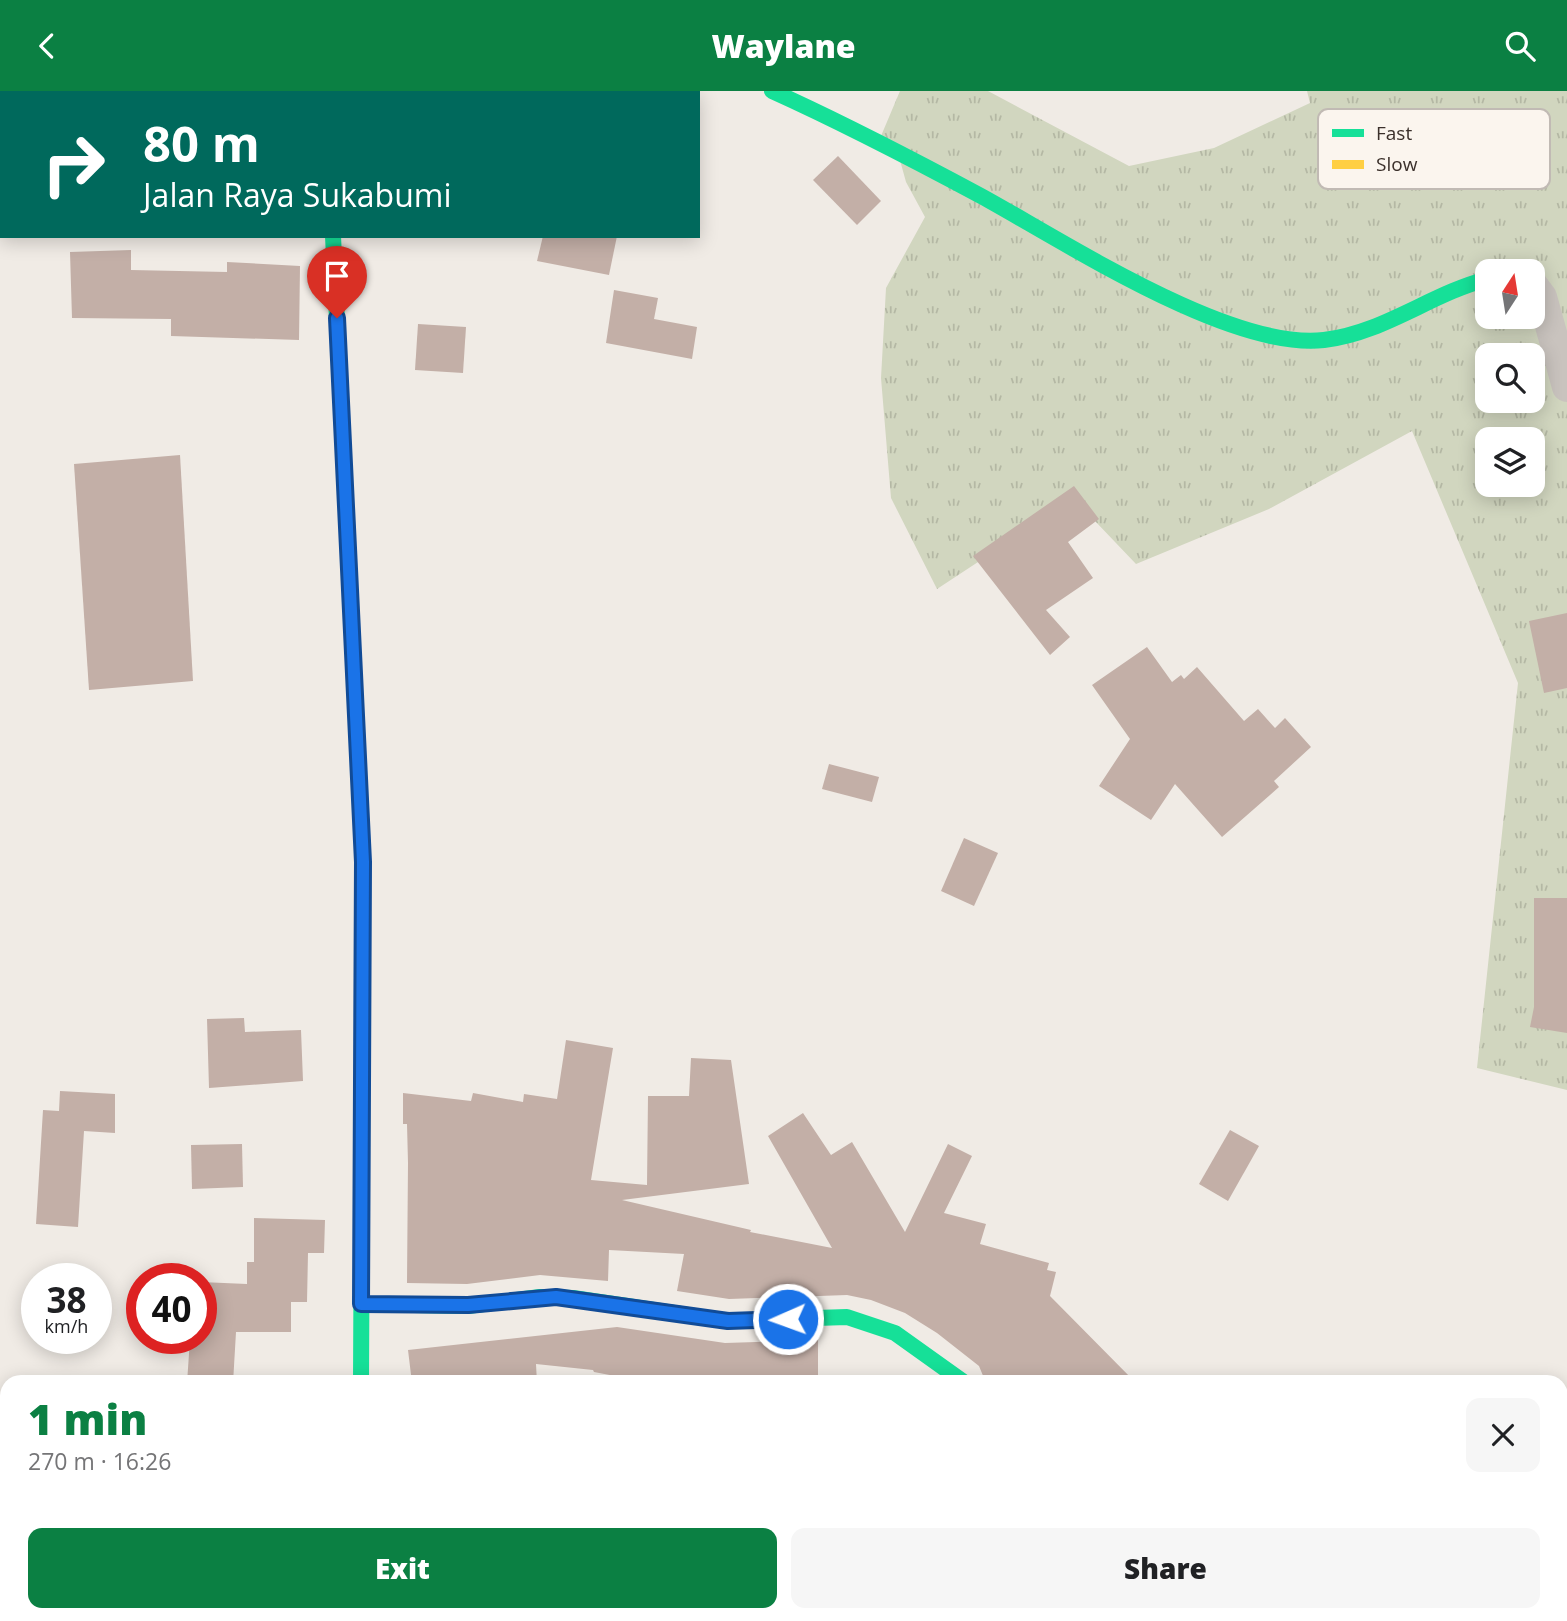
<!DOCTYPE html>
<meta charset="utf-8">
<style>
body{margin:0;font-family:"Open Sans",sans-serif;background:#f6f6f6;color:#202124;height:100vh;display:flex;flex-direction:column;font-size:26px;white-space:nowrap}
*{box-sizing:border-box;margin:0}
p{font-size:23px;color:#757577}
.icon{flex:none;width:38px;height:38px;fill:none;stroke:currentColor;stroke-width:2;stroke-linecap:round;stroke-linejoin:round}
.map{position:relative;flex:1;overflow:hidden}
.side{position:absolute;left:0px;top:1284px;width:1568px;height:247px;display:flex;flex-direction:column;background:#fff;border-radius:21px 21px 0 0;box-shadow:0 4px 18px #0003}
.side>*{flex:none}
.guide{position:absolute;left:0px;top:0px;width:700px;height:147px;box-shadow:0 4px 18px #0003;background:#00695c;color:#fff;overflow:hidden}
.needle{width:46px;rotate:12deg}
.controls{position:absolute;left:1475px;top:168px;display:grid;gap:14px}
.controls a{display:grid;place-items:center;width:70px;height:70px;border-radius:14px;background:#fff;box-shadow:0 4px 18px #0003;font-size:35px}
.speed{position:absolute;left:21px;top:1172px;display:flex;gap:14px;font-size:35px;font-weight:700;text-align:center}
.speed>*{display:grid;place-content:center;width:91px;height:91px;border-radius:50%;background:#fff;box-shadow:0 4px 18px #0003;line-height:1}
.speed small{font-size:18px;font-weight:400}
.speed .limit{border:10px solid #d22;background:#fff;color:#111}
.pin{position:absolute;display:grid;place-items:center;width:60px;height:60px;color:#fff;margin:-72px -30px;border-radius:50% 50% 50% 0;rotate:-45deg;box-shadow:0 0 7px #0007}
.pin .icon{rotate:45deg}
.me{position:absolute;width:77px;margin:-38px;rotate:268deg;stroke-linejoin:round;filter:drop-shadow(0 0 5px #0008)}
.turn{display:flex;align-items:center;gap:24px;height:147px;padding:0 28px;font-size:32px}
.turn .icon{width:91px;height:91px;stroke-width:2.5}
.turn b{display:block;font-size:49px;line-height:60px}
.round{display:grid;place-items:center;flex:none;width:74px;height:74px;border-radius:14px;background:#f6f6f6}
.headline{display:flex;align-items:center;justify-content:space-between;height:119px;padding:0 28px}
h1{font-size:42px;font-weight:800;line-height:52px;color:#0b8043}
.action{display:flex;gap:14px;margin-top:auto;padding:14px 28px}
.action a{flex:1;height:80px;border-radius:14px;background:#0b8043;color:#fff;font-size:28px;font-weight:800;line-height:80px;text-align:center}
.action a+a{background:#f6f6f6;color:#202124}
header{display:flex;justify-content:space-between;align-items:center;height:91px;padding:0 28px;background:#0b8043;color:#fff;font-size:32px;font-weight:800}
.map>svg:first-child{display:block}
</style>
<header><svg class="icon" aria-label="back" viewBox="0 0 24 24"><path d="M15 5l-7 7 7 7"/></svg>Waylane<svg class="icon" aria-label="search" viewBox="0 0 24 24"><circle cx="10" cy="10" r="6"/><path d="M15 15l6 6"/></svg></header>
<div class="map">
<svg width="1567" height="1530" viewBox="0 0 1567 1530">
<defs>
<pattern id="grass-tufts" width="24" height="20" patternUnits="userSpaceOnUse" patternTransform="scale(1.75)"><rect width="24" height="20" fill="#d1d6bf"/><path d="M3 7l-1-3M5 7V3M7 7l1-3M15 17l-1-3M17 17v-4M19 17l1-3" fill="none" stroke="#b4b8a4"/></pattern>
</defs>
<rect width="100%" height="100%" fill="#f0ebe5"/>
<path fill="url(#grass-tufts)" fill-rule="evenodd" d="M900 0H988L1129 75 1214 57 1310 12 1307 0H1567V999L1477 977 1518 592 1412 340 1269 418 1136 473 1074 408 937 498 891 407 881 287 886 197 925 126 906 91 898 62 881 45ZM1488 180H1533V226H1488ZM1488 264H1533V310H1488ZM1488 348H1533V394H1488Z"/>
<g fill="#c3afa7">
<polygon points="838,65 881,110 857,134 813,89"/>
<polygon points="543,145 617,145 609,184 537,170"/>
<polygon points="131,159 131,179 227,181 227,171 300,175 299,249 171,245 171,228 72,227 70,161"/>
<polygon points="614,199 658,207 654,228 697,236 692,268 606,252"/>
<polygon points="418,233 466,236 463,282 415,279"/>
<polygon points="180,364 193,590 89,599 74,373"/>
<polygon points="1074,395 1099,428 1068,451 1093,487 1046,519 1070,546 1050,564 973,465"/>
<polygon points="1567,522 1567,597 1544,602 1529,530"/>
<polygon points="1147,556 1172,591 1181,584 1184,588 1197,576 1244,630 1258,618 1275,637 1285,627 1311,656 1274,690 1279,696 1222,746 1175,693 1151,729 1099,695 1130,648 1092,594"/>
<polygon points="829,673 879,686 872,711 822,698"/>
<polygon points="964,747 998,762 974,815 941,800"/>
<polygon points="1534,807 1567,807 1567,942 1530,936 1534,916"/>
<polygon points="244,927 245,941 301,939 303,990 209,997 207,928"/>
<polygon points="566,949 613,957 591,1089 647,1094 648,1005 689,1005 691,967 731,969 749,1093 622,1109 751,1139 750,1141 832,1157 768,1045 803,1022 831,1064 852,1051 905,1141 948,1053 972,1065 944,1122 986,1133 980,1153 1049,1172 1047,1179 1056,1181 1050,1205 1136,1292 986,1292 979,1275 937,1242 905,1222 871,1209 847,1204 729,1208 677,1200 684,1163 609,1159 608,1190 540,1184 467,1193 407,1192 408,1072 407,1033 403,1033 403,1002 471,1010 473,1002 523,1011 524,1003 557,1008"/>
<polygon points="60,1000 115,1003 115,1042 84,1040 78,1136 36,1133 43,1019 59,1020"/>
<polygon points="1230,1039 1259,1055 1228,1110 1199,1093"/>
<polygon points="242,1053 243,1096 192,1098 191,1054"/>
<polygon points="254,1127 325,1129 324,1162 308,1162 307,1211 291,1211 291,1241 236,1241 233,1292 187,1292 190,1248 201,1248 201,1191 247,1193 247,1171 254,1171"/>
<polygon points="617,1236 725,1252 818,1249 818,1291 652,1292 594,1281 593,1279 536,1273 537,1292 487,1292 486,1288 412,1292 408,1259"/>
</g>
<g fill="none" stroke-linecap="round" stroke-linejoin="round">
<g stroke="#c9c3be" stroke-width="30">
<polyline points="1533,194 1542,206 1567,296"/>
<polyline points="1561,1368 1567,1365"/>
<polyline points="738,1524 738,1530"/>
<polyline points="1239,1524 1252,1530"/>
<polyline points="1433,1530 1434,1524"/>
</g>
<g stroke="#16e098" stroke-width="16">
<polyline points="327,0 327,2"/>
<path d="M772 0C843 32 912 68 981 105 1065 151 1231 260 1324 249 1384 242 1432 202 1488 188"/>
<polyline points="333,145 363,770"/>
<polyline points="361,1213 468,1215 540,1206 573,1207 728,1230 847,1226 895,1242 965,1292"/>
<polyline points="361,1292 362,1077"/>
<polyline points="358,1524 358,1530"/>
</g>
<polyline stroke="#ffcf43" stroke-width="16" points="362,1077 363,770"/>
</g>
<g fill="none" stroke-linecap="round" stroke-linejoin="round">
<defs>
<polyline id="route" points="337,227 363,771 361,1213 468,1214 556,1206 728,1230 788,1228"/>
</defs>
<use href="#route" stroke="#114b97" stroke-width="18"/>
<use href="#route" stroke="#1a73e8" stroke-width="12"/>
</g>
<rect x="1318" y="18" width="232" height="80" rx="10" fill="#fbf5ee" stroke="#c1bab4" stroke-width="2"/>
<rect x="1332" y="38" width="32" height="8" fill="#16e098"/>
<rect x="1332" y="69" width="32" height="9" fill="#ffcf43"/>
<g font-size="19" fill="#3b302b">
<text x="1376" y="49">Fast</text>
<text x="1376" y="80">Slow</text>
</g>
</svg>
<div class="controls">
<a><svg class="needle" viewBox="-14 -14 28 28"><path d="M0-13l5 13h-10z" fill="#e53935"/><path d="M0 13l5-13h-10z" fill="#757577"/></svg></a>
<a><svg class="icon" aria-label="search" viewBox="0 0 24 24"><circle cx="10" cy="10" r="6"/><path d="M15 15l6 6"/></svg></a>
<a><svg class="icon" aria-label="layers" viewBox="0 0 24 24"><path d="M12 4l9 5-9 5-9-5zM3 14l9 5 9-5"/></svg></a>
</div>
<div class="speed"><div>38<small>km/h</small></div><div class="limit">40</div></div>
<div class="pin" style="left:337px;top:227px;background:#d93025"><svg class="icon" aria-label="arrive" viewBox="0 0 24 24"><path d="M6 21V4h12l-3 4 3 4H6"/></svg></div>
<svg class="me" style="left:788px;top:1228px" viewBox="-20 -20 40 40"><circle r="17" fill="#1a73e8" stroke="#fff" stroke-width="3"/><path d="M0-11L8 9 0 5-8 9z" fill="#fff"/></svg>
<div class="guide">
<div class="turn"><svg class="icon" aria-label="right" viewBox="0 0 24 24"><path d="M7 20v-9h11M14 6l5 5-5 5"/></svg><div><b>80 m</b>Jalan Raya Sukabumi</div></div>
</div>
<section class="side">
<div class="headline"><div><h1>1 min</h1><p>270 m · 16:26</p></div><a class="round"><svg class="icon" aria-label="close" viewBox="0 0 24 24"><path d="M6 6l12 12M18 6L6 18"/></svg></a></div>
<div class="action"><a>Exit</a><a>Share</a></div>
</section>
</div>
